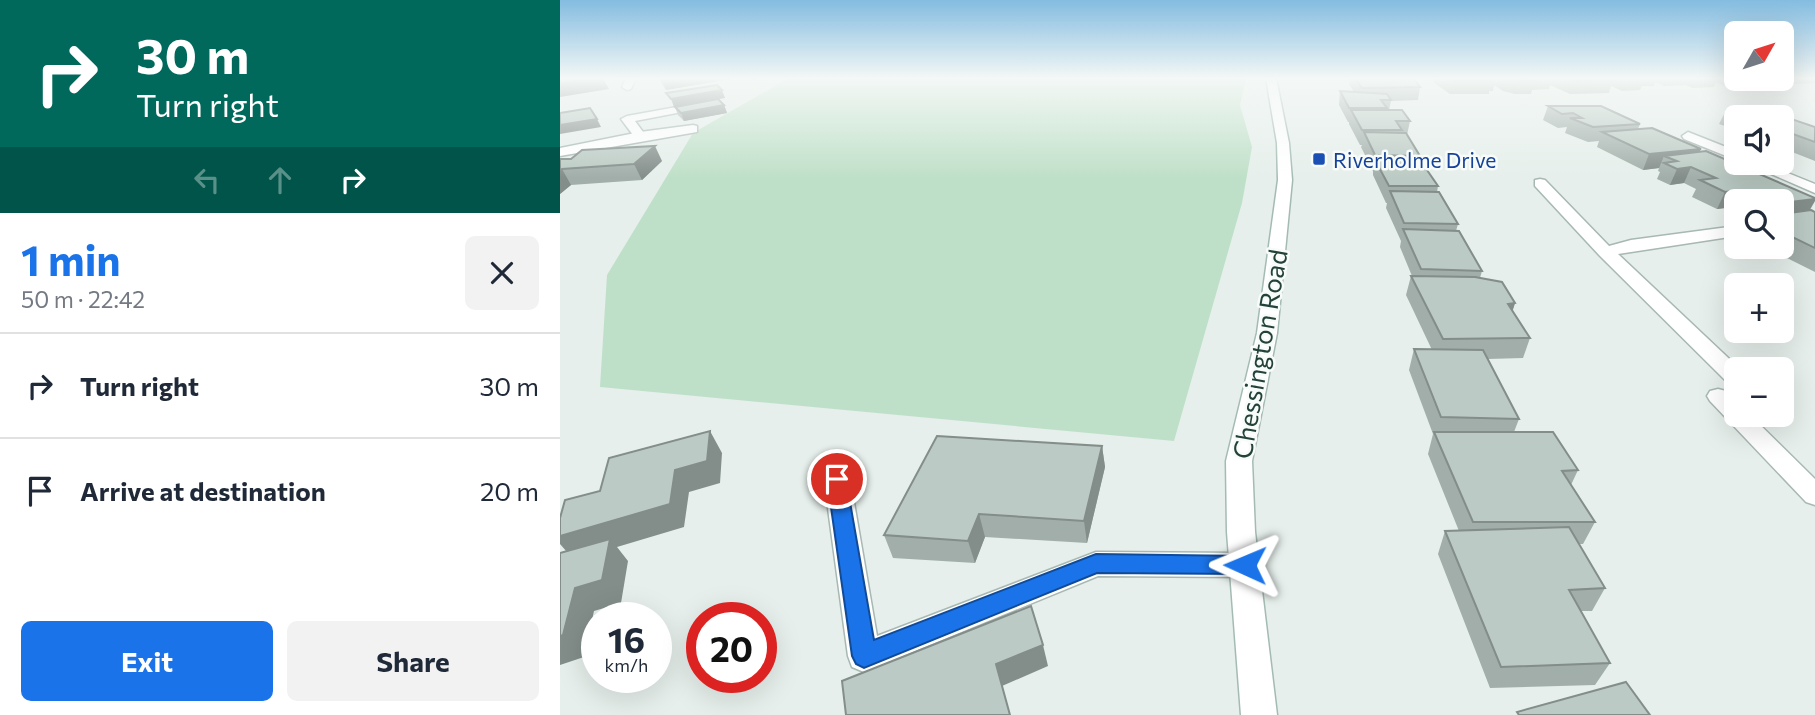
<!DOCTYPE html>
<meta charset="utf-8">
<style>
body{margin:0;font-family:Commissioner,sans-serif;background:#f2f2f3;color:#1f2937;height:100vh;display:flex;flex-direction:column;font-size:26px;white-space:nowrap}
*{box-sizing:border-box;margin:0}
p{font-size:23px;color:#747a83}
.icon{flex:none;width:38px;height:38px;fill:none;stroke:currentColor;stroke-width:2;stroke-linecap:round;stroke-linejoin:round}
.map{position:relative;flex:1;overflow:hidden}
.side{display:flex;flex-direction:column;background:#fff;width:560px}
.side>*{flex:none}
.banner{background:#00695c;color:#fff;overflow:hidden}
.needle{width:46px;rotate:51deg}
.tools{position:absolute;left:1164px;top:21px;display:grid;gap:14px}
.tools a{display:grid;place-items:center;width:70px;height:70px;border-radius:10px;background:#fff;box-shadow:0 7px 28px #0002;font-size:35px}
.speed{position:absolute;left:21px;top:602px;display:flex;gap:14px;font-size:35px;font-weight:700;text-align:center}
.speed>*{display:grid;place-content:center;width:91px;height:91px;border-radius:50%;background:#fff;box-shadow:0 7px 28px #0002;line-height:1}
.speed small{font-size:18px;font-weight:400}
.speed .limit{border:10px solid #d22;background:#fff;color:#111}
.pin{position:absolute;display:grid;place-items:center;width:60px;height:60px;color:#fff;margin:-30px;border:4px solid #fff;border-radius:50%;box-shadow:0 2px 7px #0007}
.me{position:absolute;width:77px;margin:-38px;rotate:271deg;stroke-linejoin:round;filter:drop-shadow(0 0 5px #0008)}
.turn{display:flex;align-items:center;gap:24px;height:147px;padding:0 21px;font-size:32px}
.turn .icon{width:91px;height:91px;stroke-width:2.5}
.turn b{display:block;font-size:49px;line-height:60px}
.lanes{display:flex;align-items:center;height:66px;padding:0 21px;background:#0003;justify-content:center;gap:35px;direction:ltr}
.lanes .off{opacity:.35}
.round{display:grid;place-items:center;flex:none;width:74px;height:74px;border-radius:10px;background:#f2f2f3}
.headline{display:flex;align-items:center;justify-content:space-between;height:119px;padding:0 21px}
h1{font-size:42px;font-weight:700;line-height:52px;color:#1a73e8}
.primary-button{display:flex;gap:14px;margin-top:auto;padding:14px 21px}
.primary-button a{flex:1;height:80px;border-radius:10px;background:#1a73e8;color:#fff;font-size:28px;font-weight:700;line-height:80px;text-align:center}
.primary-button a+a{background:#f2f2f3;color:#1f2937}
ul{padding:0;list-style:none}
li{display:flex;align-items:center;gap:21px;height:105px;padding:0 21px;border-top:2px solid #e0e1e3}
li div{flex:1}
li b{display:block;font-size:26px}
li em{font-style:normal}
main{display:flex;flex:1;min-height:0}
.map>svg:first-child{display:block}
</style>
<main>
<section class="side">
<div class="banner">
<div class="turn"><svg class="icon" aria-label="right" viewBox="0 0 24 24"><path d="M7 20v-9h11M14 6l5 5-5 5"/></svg><div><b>30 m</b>Turn right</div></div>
<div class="lanes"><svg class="icon off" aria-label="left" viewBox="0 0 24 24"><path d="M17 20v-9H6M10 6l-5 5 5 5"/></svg><svg class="icon off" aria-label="ahead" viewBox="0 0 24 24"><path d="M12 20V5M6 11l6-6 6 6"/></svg><svg class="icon" aria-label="right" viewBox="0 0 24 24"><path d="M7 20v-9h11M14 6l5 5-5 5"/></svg></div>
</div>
<div class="headline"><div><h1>1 min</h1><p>50 m · 22:42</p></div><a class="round"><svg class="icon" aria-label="close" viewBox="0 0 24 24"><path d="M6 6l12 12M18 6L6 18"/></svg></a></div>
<ul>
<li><svg class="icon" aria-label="right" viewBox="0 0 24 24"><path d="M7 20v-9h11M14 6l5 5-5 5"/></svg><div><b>Turn right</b></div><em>30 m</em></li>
<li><svg class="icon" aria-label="arrive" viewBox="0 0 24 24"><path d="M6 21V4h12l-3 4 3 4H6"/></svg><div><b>Arrive at destination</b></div><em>20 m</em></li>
</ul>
<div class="primary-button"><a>Exit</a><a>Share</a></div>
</section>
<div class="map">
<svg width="1255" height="715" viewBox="0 0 1255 715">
<rect width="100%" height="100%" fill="#e6efeb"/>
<polygon fill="#bfe0c8" points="229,78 686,78 680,105 692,147 682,203 614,441 40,387 47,275 133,133"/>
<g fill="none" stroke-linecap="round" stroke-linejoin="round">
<defs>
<g id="service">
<polygon points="66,78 76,78 71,89 67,90 62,87"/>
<polygon points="144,102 149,105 148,107 75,121 86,136 80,140 76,139 61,119 67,116"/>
<polygon points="980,179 985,180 1049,246 1071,240 1176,226 1176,236 1058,254 1180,369 1176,369 1176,385 1168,383 1040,256 975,186 975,180"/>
<polygon points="1158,389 1166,391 1176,401 1176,415 1190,415 1255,479 1255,505 1246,502 1150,401 1147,396 1150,391"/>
<polygon points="277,469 286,472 290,479 317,636 536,552 685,553 695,556 700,565 695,574 685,577 538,576 304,672 292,667 288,656 264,479 268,472"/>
</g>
<g id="minor">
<polygon points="133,125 137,126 137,132 0,156 0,148 80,132"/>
<polygon points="1128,132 1176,151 1176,160 1124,139 1122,136"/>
<polygon points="1186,163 1203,163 1255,184 1255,193"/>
</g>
<polygon id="secondary" points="706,78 716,78 729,143 732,180 717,333 692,461 695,532 717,715 681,715 667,532 666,461 697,333 718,180 717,143"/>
</defs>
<use href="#service" stroke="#a8b8b2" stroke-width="3"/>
<use href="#minor" stroke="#a8b8b2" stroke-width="3"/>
<use href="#secondary" stroke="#a4bbb3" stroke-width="3"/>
<use href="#service" fill="#fff" fill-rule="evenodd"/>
<use href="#minor" fill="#fff" fill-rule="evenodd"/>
<use href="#secondary" fill="#fff" fill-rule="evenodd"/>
</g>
<g fill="#a1aea9">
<polygon points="98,78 176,78 106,90"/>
<polygon points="790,78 843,78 860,87 858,100 831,101 829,110 850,121 847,135 860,156 859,160 878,186 877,192 898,224 896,231 922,271 920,278 955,303 952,311 970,338 963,358 928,359 959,419 954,432 1018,470 1011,485 1035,522 1023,544 1019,544 1045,588 1032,611 1021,611 1050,663 1035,685 930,688 878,554 885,531 899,531 868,454 873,434 849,370 854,349 872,350 846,295 851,276 852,276 840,247 841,241 826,208 827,203 826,203 813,175 813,171 801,147 802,145 800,145 789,124 789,122 788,122 779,105 780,91 794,92 789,84"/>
<polygon points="874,78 1255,78 1255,83 1218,85 1208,82 1205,88 1165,86 1156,82 1154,87 1132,88 1126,85 1104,86 1095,82 1094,86 1082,86 1080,90 1062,91 1051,86 1049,93 1010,94 990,85 989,89 972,90 971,94 955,94 943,91 934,85 933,91 929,91 929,94 890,94 873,82"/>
<polygon points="164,105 167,113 124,121 118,115 115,107"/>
<polygon points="988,106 1080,124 1078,129 1140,152 1250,210 1255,212 1255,272 1205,247 1222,247 1222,201 1176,201 1176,208 1173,207 1157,209 1132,197 1136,189 1124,183 1110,185 1097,179 1100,172 1098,171 1099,168 1083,170 1037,147 1039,141 1028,142 1005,133 1007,127 998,128 983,120"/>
<polygon points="1196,107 1255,127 1255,161 1222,148 1222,117 1176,117 1176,130 1159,124 1166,110"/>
<polygon points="0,159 102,161 82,180 11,185 0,194"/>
<polygon points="542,446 545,467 527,543 425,537 415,563 333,558 324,535"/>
</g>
<g fill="#838d89">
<polygon points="34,78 43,78 49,89 0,97 0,83"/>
<polygon points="101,78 176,78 106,90"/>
<polygon points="190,78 206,78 191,80"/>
<polygon points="162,90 165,98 114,107 111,99"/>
<polygon points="164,105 167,113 124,121 121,113"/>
<polygon points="37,119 41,127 0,134 0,125"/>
<polygon points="95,146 102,161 82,180 74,164"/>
<polygon points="1141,149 1134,164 1117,161 1104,156 1099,168 1083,170 1089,154"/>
<polygon points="1131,167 1124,183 1110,185 1117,169"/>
<polygon points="2,169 11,185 0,194 0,171"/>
<polygon points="1182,190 1173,207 1157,209 1165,192"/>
<polygon points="1255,199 1255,201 1247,215 1222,219 1222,203"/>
<polygon points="955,303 949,323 948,304"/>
<polygon points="150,431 162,453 160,483 129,492 124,527 57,547 68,561 61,603 34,611 24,657 0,665 0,636 14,560 0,544 0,536 115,470"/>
<polygon points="542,446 545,467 527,543 524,521"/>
<polygon points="419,514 425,537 415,563 408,541"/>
<polygon points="483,645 488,666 442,686 436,664"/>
</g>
<g fill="#bbcac4" stroke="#838d89" stroke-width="2">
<polygon points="0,78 34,78 0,83"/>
<polygon points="795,78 854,79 860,87 802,88"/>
<polygon points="888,78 936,78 927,78 932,81 893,81"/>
<polygon points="947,78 970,78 975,81 959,81"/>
<polygon points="1008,78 1050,78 1053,80 1014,81"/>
<polygon points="157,85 162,90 111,99 106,93"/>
<polygon points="780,91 827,94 831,100 821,100 827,108 789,108"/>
<polygon points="158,99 164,105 121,113 115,107"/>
<polygon points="988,106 1041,106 1080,124 1033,127 1010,118 1022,118 1013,113 1002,114"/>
<polygon points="1196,107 1255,127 1255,142 1222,130 1222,117 1186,117 1166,110"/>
<polygon points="30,108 37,119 0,125 0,113"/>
<polygon points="791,110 842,110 850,121 836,121 842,130 802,130"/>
<polygon points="1092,128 1141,149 1089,154 1042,132"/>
<polygon points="804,132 846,133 860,156 815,155"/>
<polygon points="95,146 74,164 2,169 0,171 0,159 11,159 22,150"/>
<polygon points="1146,151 1255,198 1255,199 1222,203 1222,201 1207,201 1182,190 1165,192 1140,180 1156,178 1131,167 1117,169 1104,163 1117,161 1104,156"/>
<polygon points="815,160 860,160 878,186 829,186"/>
<polygon points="830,191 879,192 898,224 844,223"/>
<polygon points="1251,210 1255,212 1255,248 1222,232 1222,214"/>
<polygon points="843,229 899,231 922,271 861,269"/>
<polygon points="851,276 915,277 942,282 955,303 948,304 970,338 883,339"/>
<polygon points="854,349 923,350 959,419 881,417"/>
<polygon points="150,431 147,461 115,470 110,504 0,536 0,518 5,500 40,491 49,458"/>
<polygon points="874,432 993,432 1018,470 1002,471 1035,522 913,522"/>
<polygon points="377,436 542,446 524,521 419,514 408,541 324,535"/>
<polygon points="1009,527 1045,588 1009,590 1050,663 941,667 885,531"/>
<polygon points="50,539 42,580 15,588 3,635 0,636 0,553"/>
<polygon points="471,606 483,645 436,664 450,715 286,715 282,681"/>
<polygon points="1066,682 1090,715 959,715 957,712"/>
</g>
<linearGradient id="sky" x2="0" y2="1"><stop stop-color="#84bce0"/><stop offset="0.44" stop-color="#f4f8f6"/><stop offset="1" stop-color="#f4f8f6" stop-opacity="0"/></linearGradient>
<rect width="1255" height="178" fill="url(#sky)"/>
<polygon fill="#1a73e8" stroke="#114b97" stroke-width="2" points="277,472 284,474 286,479 314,640 536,554 685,556 692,558 696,565 692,571 685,574 537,573 304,668 296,664 292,656 267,479 270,474"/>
<rect fill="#1a4fb4" stroke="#f7fbf9" stroke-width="2.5" x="752" y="152" width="14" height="14" rx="3.5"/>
<g text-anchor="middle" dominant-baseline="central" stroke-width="5" stroke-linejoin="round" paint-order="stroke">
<g font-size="21" fill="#164399" stroke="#f7fbf9" text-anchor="start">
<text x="773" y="159">Riverholme Drive</text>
</g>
<g font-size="26" fill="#24423a" stroke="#f7fbf9">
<text transform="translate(699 354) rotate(-80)">Chessington Road</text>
</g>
</g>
</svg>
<div class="tools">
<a><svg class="needle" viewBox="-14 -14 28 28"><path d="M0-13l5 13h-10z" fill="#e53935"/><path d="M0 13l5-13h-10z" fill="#747a83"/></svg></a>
<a><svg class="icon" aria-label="sound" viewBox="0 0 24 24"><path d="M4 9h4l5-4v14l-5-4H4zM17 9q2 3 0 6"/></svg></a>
<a><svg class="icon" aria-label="search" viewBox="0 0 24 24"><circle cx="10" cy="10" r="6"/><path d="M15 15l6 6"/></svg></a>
<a>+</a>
<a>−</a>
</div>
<div class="speed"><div>16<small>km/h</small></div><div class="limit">20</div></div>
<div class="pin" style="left:277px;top:479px;background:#d93025"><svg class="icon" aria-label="arrive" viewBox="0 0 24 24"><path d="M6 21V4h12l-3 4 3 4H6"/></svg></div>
<svg class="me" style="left:685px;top:565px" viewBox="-20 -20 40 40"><path d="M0-17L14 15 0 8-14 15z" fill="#1a73e8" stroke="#fff" stroke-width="4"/></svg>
</div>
</main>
